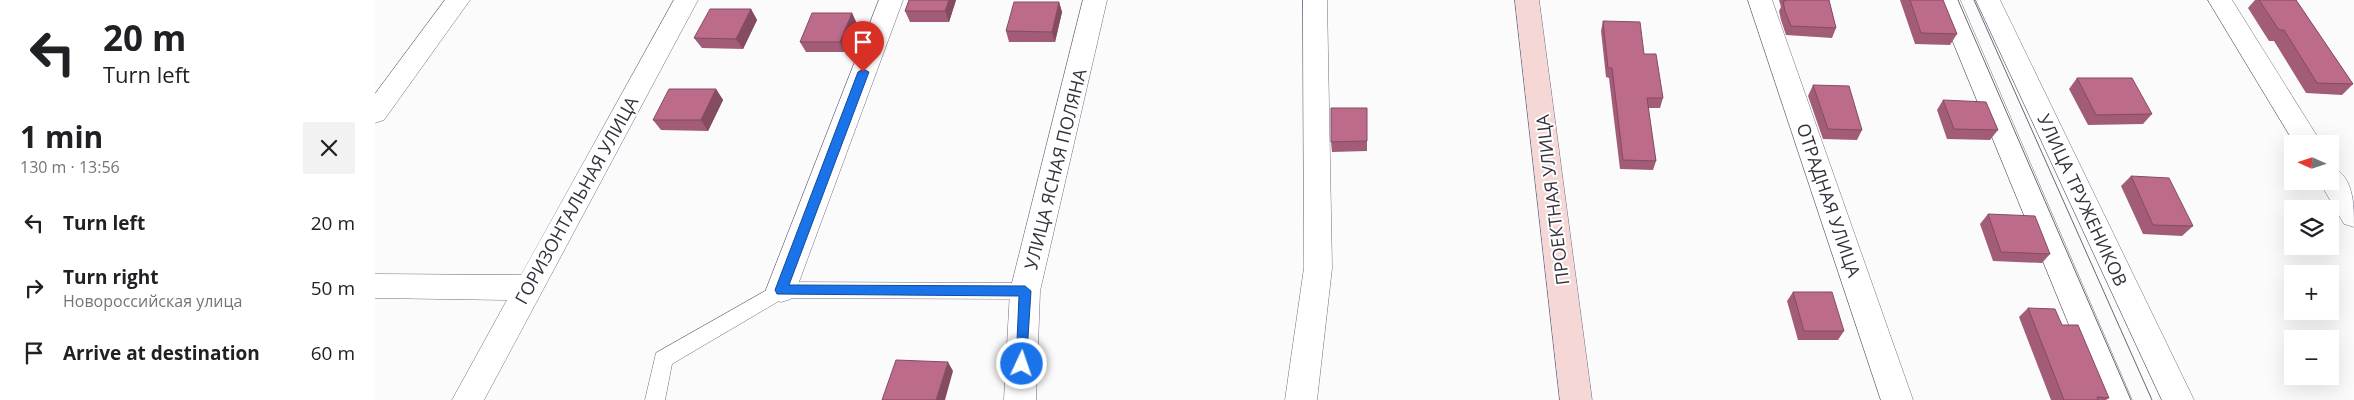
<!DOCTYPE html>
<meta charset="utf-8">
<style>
body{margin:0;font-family:"Open Sans",sans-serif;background:#f2f2f2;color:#202124;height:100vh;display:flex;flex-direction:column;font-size:19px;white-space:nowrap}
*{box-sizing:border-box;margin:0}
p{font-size:16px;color:#757577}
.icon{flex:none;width:28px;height:28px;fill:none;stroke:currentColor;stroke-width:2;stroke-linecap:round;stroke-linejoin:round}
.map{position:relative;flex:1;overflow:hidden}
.details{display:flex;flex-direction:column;background:#fff;width:375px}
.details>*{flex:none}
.banner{background:#fff;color:#202124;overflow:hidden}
.needle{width:32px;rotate:273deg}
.tools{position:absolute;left:1909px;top:135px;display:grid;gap:10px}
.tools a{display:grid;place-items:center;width:55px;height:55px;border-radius:0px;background:#fff;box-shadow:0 5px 20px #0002;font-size:25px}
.pin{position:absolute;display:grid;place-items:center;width:42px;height:42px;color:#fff;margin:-51px -21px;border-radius:50% 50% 50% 0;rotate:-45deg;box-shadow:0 0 5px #0007}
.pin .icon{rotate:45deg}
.me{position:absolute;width:55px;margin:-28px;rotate:3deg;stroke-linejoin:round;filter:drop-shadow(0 0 4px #0008)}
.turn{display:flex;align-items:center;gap:18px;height:105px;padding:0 20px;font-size:22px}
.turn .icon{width:65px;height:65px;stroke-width:2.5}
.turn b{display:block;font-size:35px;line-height:42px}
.round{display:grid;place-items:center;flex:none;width:52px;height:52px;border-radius:0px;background:#f2f2f2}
.head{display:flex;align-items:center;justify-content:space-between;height:85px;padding:0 20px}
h1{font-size:30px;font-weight:700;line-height:38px}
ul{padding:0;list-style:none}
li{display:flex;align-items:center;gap:15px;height:65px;padding:0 20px}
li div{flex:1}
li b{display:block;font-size:19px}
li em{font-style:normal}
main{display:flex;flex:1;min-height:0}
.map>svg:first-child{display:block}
</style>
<main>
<section class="details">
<div class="banner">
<div class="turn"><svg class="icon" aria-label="left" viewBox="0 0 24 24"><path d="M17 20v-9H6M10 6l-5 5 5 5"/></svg><div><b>20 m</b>Turn left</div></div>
</div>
<div class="head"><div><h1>1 min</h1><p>130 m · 13:56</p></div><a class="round"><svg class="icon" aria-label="close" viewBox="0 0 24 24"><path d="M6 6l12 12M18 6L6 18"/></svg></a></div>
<ul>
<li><svg class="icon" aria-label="left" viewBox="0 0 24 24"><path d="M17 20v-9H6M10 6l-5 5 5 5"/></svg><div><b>Turn left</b></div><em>20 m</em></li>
<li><svg class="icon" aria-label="right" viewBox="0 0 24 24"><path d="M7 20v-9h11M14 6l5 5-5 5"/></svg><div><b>Turn right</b><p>Новороссийская улица</p></div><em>50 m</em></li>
<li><svg class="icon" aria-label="arrive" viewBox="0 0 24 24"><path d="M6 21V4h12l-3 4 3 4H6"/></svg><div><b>Arrive at destination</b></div><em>60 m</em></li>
</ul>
</section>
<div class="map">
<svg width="1979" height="400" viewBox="0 0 1979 400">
<rect width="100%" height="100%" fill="#fbfbfb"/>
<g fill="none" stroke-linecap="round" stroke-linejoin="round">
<defs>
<polygon id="lane" points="406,282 650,283 657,285 659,291 657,297 650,299 409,298 297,364 290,400 270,400 281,353"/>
<g id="street">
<polygon points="70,0 95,0 9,120 0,123 0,94"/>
<polygon points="299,0 323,0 109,400 77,400 132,300 0,298 0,274 146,275"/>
<polygon points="504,0 528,0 421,290 416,299 406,302 396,299 391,290"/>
<polygon points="708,0 732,0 665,291 661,400 629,400 635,291"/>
<polygon points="928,0 952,0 957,268 942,400 910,400 929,268"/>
<polygon points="1373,0 1397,0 1538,400 1506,400"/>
<polygon points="1561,0 1585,0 1757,400 1725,400"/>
<polygon points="1601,0 1625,0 1819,400 1787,400"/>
<polygon points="1833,0 1857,0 1947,144 1920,144"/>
<path d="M1955 166C1979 175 1979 204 1979 227L1969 224 1944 181H1955Z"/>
</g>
<polygon id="secondary" points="1140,0 1164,0 1217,400 1185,400"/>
</defs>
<use href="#lane" stroke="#716b87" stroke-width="1"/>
<use href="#street" stroke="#716b87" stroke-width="1"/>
<use href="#secondary" stroke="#716b87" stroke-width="1"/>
<use href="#lane" fill="#fff" fill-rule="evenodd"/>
<use href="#street" fill="#fff" fill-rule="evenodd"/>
<use href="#secondary" fill="#f5d8d6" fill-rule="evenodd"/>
<g stroke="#696771" stroke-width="1">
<polyline points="1583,0 1756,400"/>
<polyline points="1599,0 1777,400"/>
</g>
</g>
<g fill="#a25c77">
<polygon points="534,0 581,0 574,22 535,22 530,11"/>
<polygon points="1404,0 1454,0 1461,28 1457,38 1411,35 1406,20 1404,11 1406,7"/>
<polygon points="1525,0 1568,0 1582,34 1575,45 1540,44"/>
<polygon points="1880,0 1921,0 1978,84 1967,95 1931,93 1899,41 1894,41 1873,8"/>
<polygon points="684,2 687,12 680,42 634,42 631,31"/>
<polygon points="376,9 382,20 368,49 327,48 319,38"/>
<polygon points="477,13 482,24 470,52 431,52 425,42"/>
<polygon points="1228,21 1269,54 1288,98 1285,108 1273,108 1281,161 1278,170 1245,169 1234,78 1231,77 1226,31"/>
<polygon points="1702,78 1777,114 1768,124 1713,125 1694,89"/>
<polygon points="1438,85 1487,130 1482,140 1448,139 1433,96"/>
<polygon points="341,89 348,100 333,131 286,130 278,120"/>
<polygon points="1568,100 1623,130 1615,140 1572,139 1562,110"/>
<polygon points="992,108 992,151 957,152 956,142"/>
<polygon points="1756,176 1818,226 1807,236 1768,234 1746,186"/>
<polygon points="1613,214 1675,254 1667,263 1618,261 1605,224"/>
<polygon points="1418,292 1469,331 1463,340 1423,340 1412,301"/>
<polygon points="1653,308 1687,325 1734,398 1731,400 1676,400 1644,317"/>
</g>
<g fill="#844b61">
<polygon points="574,0 581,0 574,22 570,11"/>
<polygon points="684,2 687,12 680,42 677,32"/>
<polygon points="376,9 382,20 368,49 361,39"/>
<polygon points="477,13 482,24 470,52 465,42"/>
<polygon points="341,89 348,100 333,131 326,120"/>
<polygon points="573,362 578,371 570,400 561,400"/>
</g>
<g fill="#bc6b8a" stroke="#844b61">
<polygon points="534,0 574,0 570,11 530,11"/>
<polygon points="1410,0 1454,0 1461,28 1416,26 1410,11 1408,1 1411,1"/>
<polygon points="1535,0 1568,0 1582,34 1546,33"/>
<polygon points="1884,0 1921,0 1978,84 1942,83 1909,30 1904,30"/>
<polygon points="639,2 684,2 677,32 631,31"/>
<polygon points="335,9 376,9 361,39 319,38"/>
<polygon points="437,13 477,13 465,42 425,42"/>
<polygon points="1228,21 1265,22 1269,54 1281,54 1288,98 1272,98 1281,161 1248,160 1237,68 1233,68"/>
<polygon points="1702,78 1757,78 1777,114 1721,115"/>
<polygon points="1438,85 1474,86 1487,130 1453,129"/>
<polygon points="294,89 341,89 326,120 278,120"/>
<polygon points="1568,100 1611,102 1623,130 1579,129"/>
<polygon points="956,108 992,108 992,141 956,142"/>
<polygon points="1756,176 1794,178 1818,226 1778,225"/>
<polygon points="1613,214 1660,216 1675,254 1626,252"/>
<polygon points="1418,292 1457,292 1469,331 1429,331"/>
<polygon points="1653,308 1680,309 1687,325 1703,325 1734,398 1722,397 1723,400 1689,400"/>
<polygon points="521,360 573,362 561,400 507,400"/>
</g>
<polygon fill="#1a73e8" stroke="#114b97" points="488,69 494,72 414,285 650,286 656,291 651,368 647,369 643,368 641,364 644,296 402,294 400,290 483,72"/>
<g text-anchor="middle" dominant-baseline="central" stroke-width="4" stroke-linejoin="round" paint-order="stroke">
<g font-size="18" fill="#35323f" stroke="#fff">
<text transform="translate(680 169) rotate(-76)">УЛИЦА ЯСНАЯ ПОЛЯНА</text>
<text transform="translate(201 200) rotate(-61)">ГОРИЗОНТАЛЬНАЯ УЛИЦА</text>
<text transform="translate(1177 200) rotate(-97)">ПРОЕКТНАЯ УЛИЦА</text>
<text transform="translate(1454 200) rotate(71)">ОТРАДНАЯ УЛИЦА</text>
<text transform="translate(1708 200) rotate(65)">УЛИЦА ТРУЖЕНИКОВ</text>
</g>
</g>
</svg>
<div class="tools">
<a><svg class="needle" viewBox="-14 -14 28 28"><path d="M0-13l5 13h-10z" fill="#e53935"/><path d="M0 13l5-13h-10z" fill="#757577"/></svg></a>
<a><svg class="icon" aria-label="layers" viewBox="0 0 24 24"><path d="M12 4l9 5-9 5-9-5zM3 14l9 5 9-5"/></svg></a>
<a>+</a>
<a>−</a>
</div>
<div class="pin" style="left:488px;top:72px;background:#d93025"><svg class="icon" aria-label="arrive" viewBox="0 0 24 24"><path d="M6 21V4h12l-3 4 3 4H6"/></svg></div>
<svg class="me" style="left:647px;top:364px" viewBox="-20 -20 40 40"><circle r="17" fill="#1a73e8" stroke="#fff" stroke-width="3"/><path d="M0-11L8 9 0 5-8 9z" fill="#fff"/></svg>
</div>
</main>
